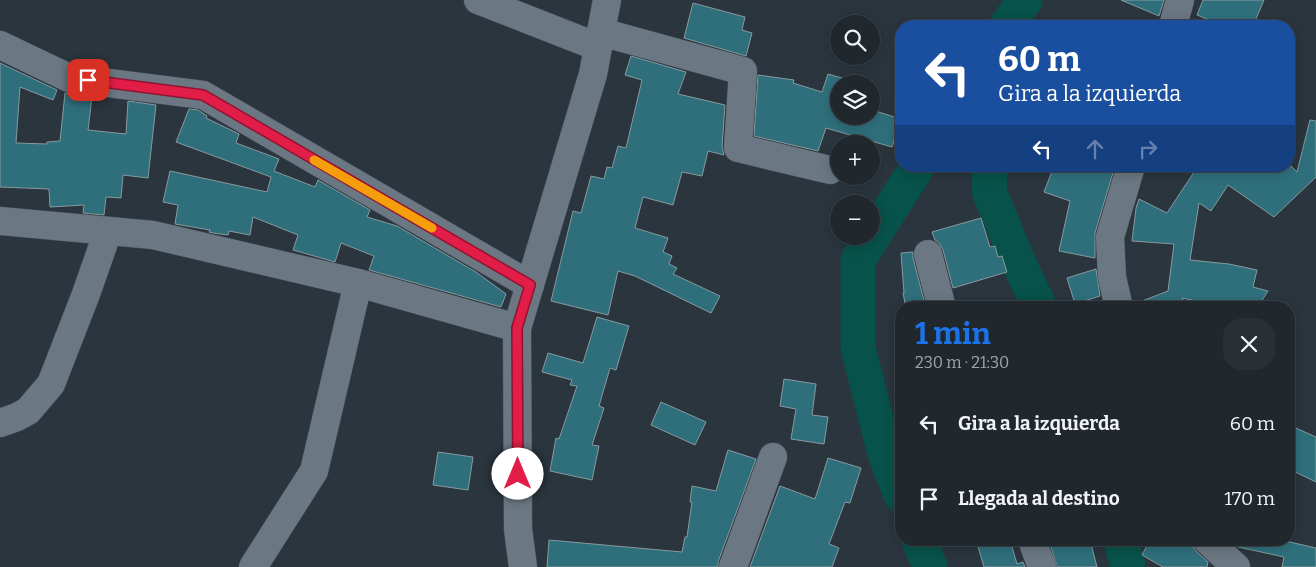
<!DOCTYPE html>
<html lang="es">
<meta charset="utf-8">
<style>
body{margin:0;font-family:Bitter,serif;background:#283036;color:#f1f3f6;height:100vh;display:flex;flex-direction:column;font-size:19px;white-space:nowrap}
*{box-sizing:border-box;margin:0}
p{font-size:16px;color:#a2a6aa}
.icon{flex:none;width:28px;height:28px;fill:none;stroke:currentColor;stroke-width:2;stroke-linecap:round;stroke-linejoin:round}
.map{position:relative;flex:1;overflow:hidden}
.panel{position:absolute;left:895px;top:301px;width:400px;height:245px;display:flex;flex-direction:column;background:#20282e;border-radius:20px;box-shadow:0 2px 12px #0003,0 0 0 1px #3d444a}
.panel>*{flex:none}
.guide{position:absolute;left:895px;top:20px;width:400px;height:152px;border-radius:20px;box-shadow:0 2px 12px #0003,0 0 0 1px #3d444a;background:#1a4fa0;color:#fff;overflow:hidden}
.tools{position:absolute;left:830px;top:15px;display:grid;gap:10px}
.tools a{display:grid;place-items:center;width:50px;height:50px;border-radius:50%;background:#20282e;box-shadow:0 2px 12px #0003,0 0 0 1px #3d444a;font-size:25px}
.pin{position:absolute;display:grid;place-items:center;width:42px;height:42px;color:#fff;margin:-21px;border-radius:10px;box-shadow:0 2px 8px #0006}
.me{position:absolute;width:55px;margin:-28px;rotate:0deg;stroke-linejoin:round;filter:drop-shadow(0 0 4px #0008)}
.turn{display:flex;align-items:center;gap:18px;height:105px;padding:0 20px;font-size:22px}
.turn .icon{width:65px;height:65px;stroke-width:2.5}
.turn b{display:block;font-size:35px;line-height:42px}
.lanes{display:flex;align-items:center;height:48px;padding:0 20px;background:#0003;justify-content:center;gap:25px;direction:ltr}
.lanes .off{opacity:.35}
.round{display:grid;place-items:center;flex:none;width:52px;height:52px;border-radius:20px;background:#283036}
.summary{display:flex;align-items:center;justify-content:space-between;height:85px;padding:0 20px}
h1{font-size:30px;font-weight:700;line-height:38px;color:#1a73e8}
ul{padding:0;list-style:none}
li{display:flex;align-items:center;gap:15px;height:75px;padding:0 20px}
li div{flex:1}
li b{display:block;font-size:19px}
li em{font-style:normal}
.map>svg:first-child{display:block}
</style>
<div class="map">
<svg width="1316" height="567" viewBox="0 0 1316 567">
<rect width="100%" height="100%" fill="#2a353e"/>
<g fill="none" stroke-linecap="round" stroke-linejoin="round">
<g stroke="#07524a" stroke-width="35">
<polyline points="1006,26 1025,0"/>
<polyline points="990,166 989,191 1017,259 1040,308"/>
<polyline points="901,495 885,454 858,348 858,260 918,166"/>
<polyline points="919,540 930,567"/>
<polyline points="1121,540 1128,567"/>
</g>
</g>
<g fill="#2f6f7c" stroke="#879a9e">
<polygon points="1121,0 1164,0 1159,16"/>
<polygon points="1203,0 1264,0 1253,26 1224,26 1197,15"/>
<polygon points="693,3 745,17 742,30 752,33 746,56 684,38"/>
<polygon points="631,56 686,72 678,94 725,105 722,147 724,155 708,151 702,176 682,172 673,205 643,197 635,228 668,238 663,252 672,256 669,264 677,268 673,274 720,296 711,313 635,276 618,271 608,315 551,301 573,211 581,213 591,176 604,179 607,167 612,168 618,146 626,148 642,80 625,75"/>
<polygon points="0,63 57,90 53,100 20,87 16,143 47,144 47,142 60,141 65,93 92,97 88,130 126,134 128,101 156,105 148,178 123,175 121,198 106,197 104,215 83,213 84,205 50,207 49,189 0,187"/>
<polygon points="828,74 842,78 840,84 839,84 839,116 871,116 872,110 901,119 892,147 826,128 818,151 754,136 758,75 794,80 793,83 822,92"/>
<polygon points="189,109 198,110 207,116 206,118 239,134 236,143 279,159 274,171 315,187 318,180 370,210 367,217 397,226 476,272 506,294 501,307 369,270 374,256 341,243 335,262 293,250 298,235 253,217 250,235 229,231 228,235 213,233 209,232 210,230 175,224 178,205 163,202 170,171 267,192 271,177 176,142"/>
<polygon points="1310,120 1316,121 1316,177 1274,217 1228,185 1211,211 1199,203 1190,260 1229,264 1257,270 1253,287 1268,291 1257,308 1228,308 1182,298 1186,308 1134,308 1134,304 1168,291 1174,244 1132,241 1136,208 1139,199 1167,213 1198,166 1291,166 1297,172"/>
<polygon points="1054,166 1115,166 1095,233 1095,258 1059,251 1070,201 1044,192"/>
<polygon points="981,218 990,247 995,246 998,257 1002,256 1007,272 953,288 943,250 939,243 935,240 932,232"/>
<polygon points="913,252 913,258 926,308 906,308 903,293 904,293 901,253"/>
<polygon points="1096,269 1100,296 1075,304 1067,278"/>
<polygon points="597,317 629,326 616,370 610,368 599,406 604,408 592,445 599,446 592,480 550,471 556,438 559,439 577,386 570,385 572,380 542,372 548,353 583,363"/>
<polygon points="784,379 816,384 812,415 828,417 824,444 791,439 796,409 780,406"/>
<polygon points="661,402 706,422 695,445 651,425"/>
<polygon points="1289,425 1316,437 1316,482 1289,469"/>
<polygon points="728,450 756,459 718,562 718,567 547,567 549,540 682,552 685,537 687,537 692,502 690,502 692,486 716,491"/>
<polygon points="438,452 473,457 468,490 433,485"/>
<polygon points="828,458 861,468 850,503 845,502 829,544 839,548 832,567 750,567 780,486 815,499"/>
<polygon points="976,540 1010,540 1017,564 1023,562 1025,567 984,567"/>
<polygon points="1049,540 1090,540 1097,567 1057,567"/>
<polygon points="1150,540 1192,540 1192,545 1196,551 1208,562 1207,567 1163,567 1142,555"/>
<polygon points="1237,540 1281,540 1316,548 1316,567 1282,567 1284,557 1238,547"/>
</g>
<g fill="none" stroke-linecap="round" stroke-linejoin="round">
<defs>
<g id="minor">
<polyline points="478,0 598,47"/>
<polyline points="1173,26 1180,0"/>
<polyline points="601,32 743,71 738,148 830,170"/>
<polyline points="0,45 69,78 203,95 530,285"/>
<polyline points="0,221 153,235 358,283 517,328"/>
<polyline points="928,254 942,308"/>
<polyline points="1119,308 1112,277 1110,237 1131,166"/>
<polyline points="0,423 17,417 28,411 51,384 86,294 108,231"/>
<polyline points="1032,540 1042,567"/>
<polyline points="1207,540 1236,567"/>
<polyline points="253,567 314,471 358,283"/>
<polyline points="523,567 518,529 517,328 593,74 607,0"/>
<polyline points="733,567 773,457"/>
</g>
</defs>
<use href="#minor" stroke="#49535b" stroke-width="29"/>
<use href="#minor" stroke="#6b7883" stroke-width="28"/>
</g>
<g fill="none" stroke-linecap="round" stroke-linejoin="round">
<defs>
<polyline id="route" points="88,80 203,95 530,285 517,328 518,474"/>
</defs>
<use href="#route" stroke="#92132f" stroke-width="12"/>
<use href="#route" stroke="#e11d48" stroke-width="9"/>
<polyline stroke="#f59e0b" stroke-width="9" points="314,160 432,228"/>
</g>
</svg>
<div class="tools">
<a><svg class="icon" aria-label="search" viewBox="0 0 24 24"><circle cx="10" cy="10" r="6"/><path d="M15 15l6 6"/></svg></a>
<a><svg class="icon" aria-label="layers" viewBox="0 0 24 24"><path d="M12 4l9 5-9 5-9-5zM3 14l9 5 9-5"/></svg></a>
<a>+</a>
<a>−</a>
</div>
<div class="pin" style="left:88px;top:80px;background:#d93025"><svg class="icon" aria-label="arrive" viewBox="0 0 24 24"><path d="M6 21V4h12l-3 4 3 4H6"/></svg></div>
<svg class="me" style="left:518px;top:474px" viewBox="-20 -20 40 40"><circle r="19" fill="#fff"/><path d="M0-13L10 11 0 6-10 11z" fill="#e11d48"/></svg>
<div class="guide">
<div class="turn"><svg class="icon" aria-label="left" viewBox="0 0 24 24"><path d="M17 20v-9H6M10 6l-5 5 5 5"/></svg><div><b>60 m</b>Gira a la izquierda</div></div>
<div class="lanes"><svg class="icon" aria-label="left" viewBox="0 0 24 24"><path d="M17 20v-9H6M10 6l-5 5 5 5"/></svg><svg class="icon off" aria-label="ahead" viewBox="0 0 24 24"><path d="M12 20V5M6 11l6-6 6 6"/></svg><svg class="icon off" aria-label="right" viewBox="0 0 24 24"><path d="M7 20v-9h11M14 6l5 5-5 5"/></svg></div>
</div>
<section class="panel">
<div class="summary"><div><h1>1 min</h1><p>230 m · 21:30</p></div><a class="round"><svg class="icon" aria-label="close" viewBox="0 0 24 24"><path d="M6 6l12 12M18 6L6 18"/></svg></a></div>
<ul>
<li><svg class="icon" aria-label="left" viewBox="0 0 24 24"><path d="M17 20v-9H6M10 6l-5 5 5 5"/></svg><div><b>Gira a la izquierda</b></div><em>60 m</em></li>
<li><svg class="icon" aria-label="arrive" viewBox="0 0 24 24"><path d="M6 21V4h12l-3 4 3 4H6"/></svg><div><b>Llegada al destino</b></div><em>170 m</em></li>
</ul>
</section>
</div>
